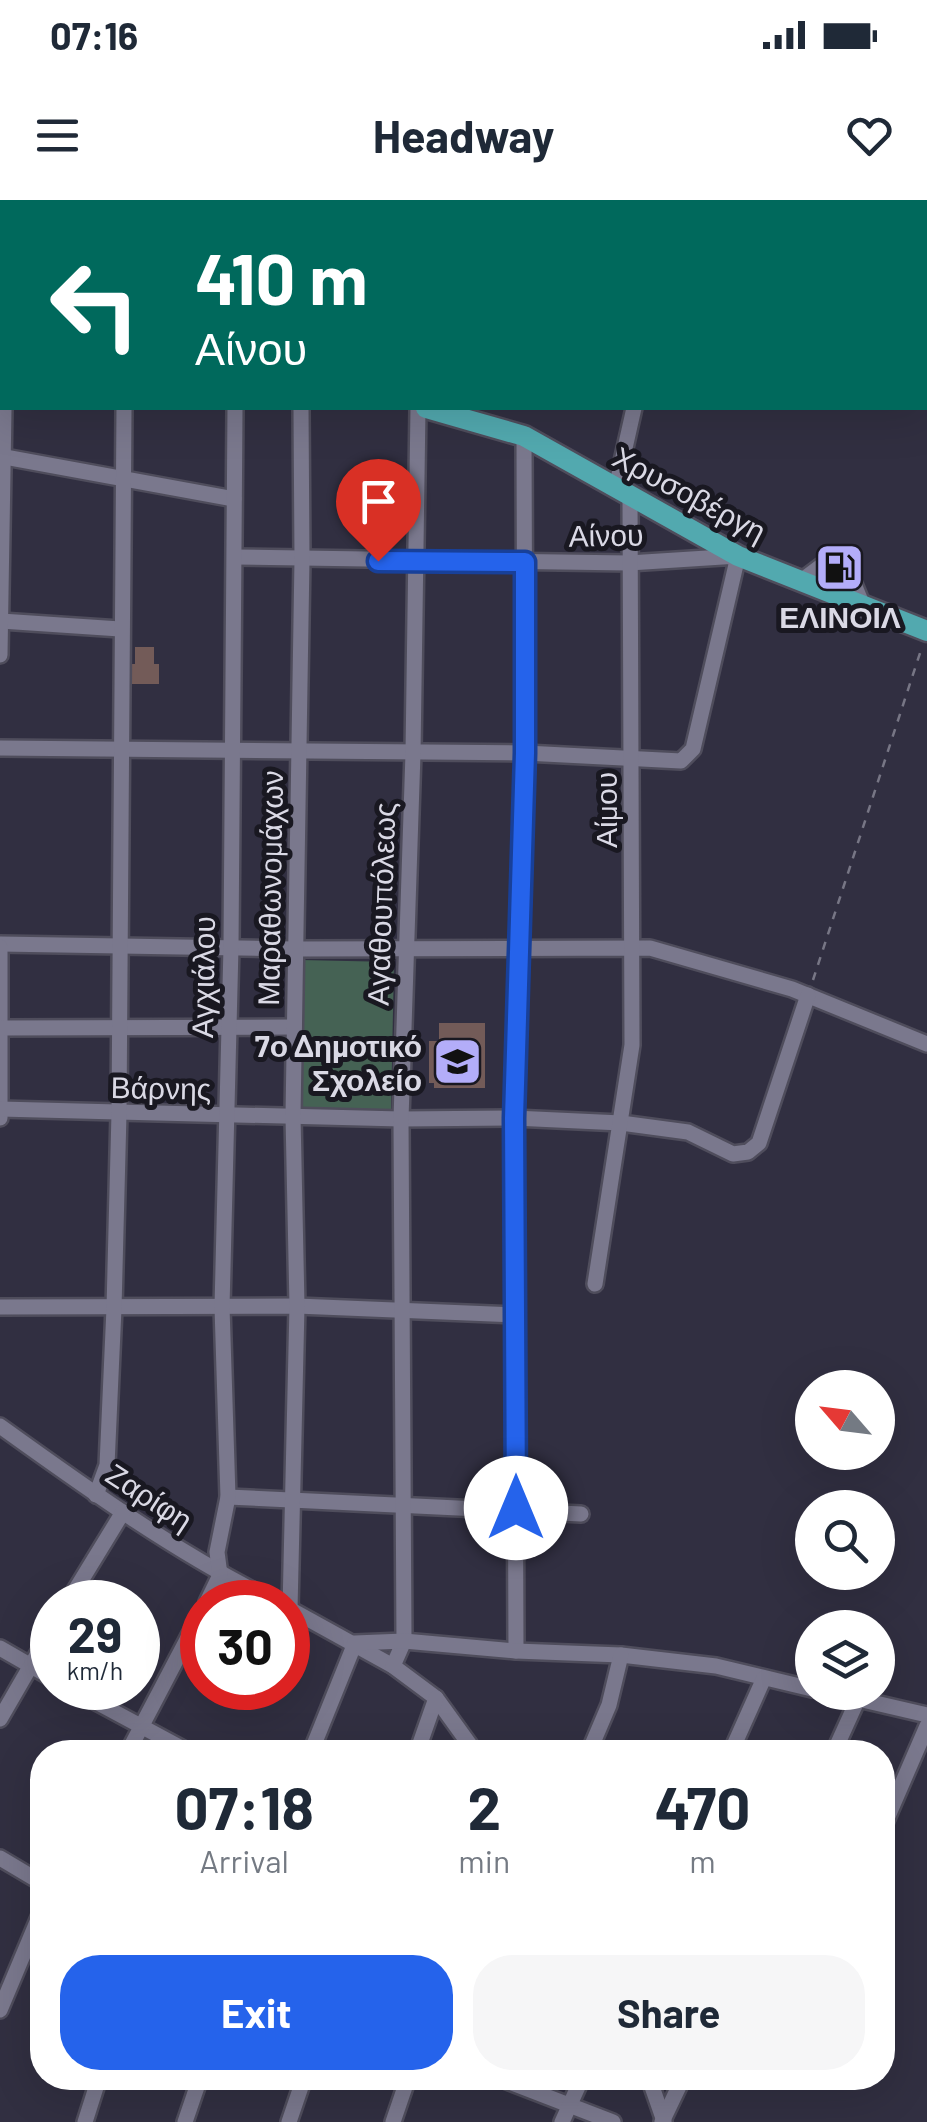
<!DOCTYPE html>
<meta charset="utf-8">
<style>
body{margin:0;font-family:Barlow,sans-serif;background:#f6f6f7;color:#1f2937;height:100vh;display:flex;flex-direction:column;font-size:38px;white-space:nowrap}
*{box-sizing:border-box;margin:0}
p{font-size:32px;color:#747a83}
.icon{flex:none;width:55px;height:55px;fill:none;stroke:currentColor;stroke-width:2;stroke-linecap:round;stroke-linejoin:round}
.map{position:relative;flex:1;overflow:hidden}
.side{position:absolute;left:30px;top:1540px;width:865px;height:350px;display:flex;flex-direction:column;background:#fff;border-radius:40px;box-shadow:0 10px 40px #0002}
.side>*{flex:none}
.top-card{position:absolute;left:0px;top:0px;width:928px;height:210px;box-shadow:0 10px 40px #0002;background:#00695c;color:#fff;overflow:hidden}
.needle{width:65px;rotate:298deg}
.tools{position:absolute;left:795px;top:1170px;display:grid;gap:20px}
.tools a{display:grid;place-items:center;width:100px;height:100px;border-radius:50%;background:#fff;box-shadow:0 10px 40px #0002;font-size:50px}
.speed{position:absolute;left:30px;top:1380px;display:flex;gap:20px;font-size:50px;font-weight:700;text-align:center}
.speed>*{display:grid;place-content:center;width:130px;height:130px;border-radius:50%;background:#fff;box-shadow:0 10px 40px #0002;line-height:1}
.speed small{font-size:25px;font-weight:400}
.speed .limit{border:15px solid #d22;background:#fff;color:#111}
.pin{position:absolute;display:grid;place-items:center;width:85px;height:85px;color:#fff;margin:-102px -42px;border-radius:50% 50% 50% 0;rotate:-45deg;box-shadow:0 0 10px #0007}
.pin .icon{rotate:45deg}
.me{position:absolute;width:110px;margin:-55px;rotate:0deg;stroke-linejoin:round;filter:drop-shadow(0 0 8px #0008)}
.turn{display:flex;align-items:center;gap:35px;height:210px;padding:0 30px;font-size:45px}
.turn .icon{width:130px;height:130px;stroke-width:2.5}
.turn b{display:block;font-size:70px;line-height:85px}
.eta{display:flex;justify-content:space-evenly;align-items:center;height:170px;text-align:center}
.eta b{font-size:60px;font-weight:700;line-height:70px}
.cta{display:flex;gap:20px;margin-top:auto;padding:20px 30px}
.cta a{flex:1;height:115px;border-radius:40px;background:#2563eb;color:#fff;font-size:40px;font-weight:700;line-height:115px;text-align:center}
.cta a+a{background:#f6f6f7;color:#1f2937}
.status{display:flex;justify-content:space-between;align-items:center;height:70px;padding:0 50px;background:#fff;direction:ltr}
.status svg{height:28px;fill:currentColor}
header{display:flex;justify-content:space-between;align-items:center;height:130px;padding:0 30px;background:#fff;font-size:45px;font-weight:700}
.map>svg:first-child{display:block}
</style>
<div class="status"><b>07:16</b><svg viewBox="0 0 49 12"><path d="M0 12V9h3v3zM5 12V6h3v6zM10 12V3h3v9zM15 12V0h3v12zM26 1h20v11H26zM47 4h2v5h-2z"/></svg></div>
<header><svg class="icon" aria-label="menu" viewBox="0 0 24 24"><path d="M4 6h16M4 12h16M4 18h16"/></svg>Headway<svg class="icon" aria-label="heart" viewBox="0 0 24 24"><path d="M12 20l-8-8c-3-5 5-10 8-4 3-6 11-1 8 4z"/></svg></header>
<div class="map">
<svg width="927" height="1922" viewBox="0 0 927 1922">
<rect width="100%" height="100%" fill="#312f41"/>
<polygon fill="#456254" points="301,760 394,762 391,910 297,908"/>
<g fill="#735b58">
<polygon points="135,447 154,447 154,464 159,464 159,484 129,484 129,464 135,464"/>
<polygon points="439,823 485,823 485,888 434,888 434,883 429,883 429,841 439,841"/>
</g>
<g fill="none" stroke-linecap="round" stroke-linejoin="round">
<defs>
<g id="minor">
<polyline points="112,0 126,2"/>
<polyline points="803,0 817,2"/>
<polyline points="51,2 52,0"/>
<polyline points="254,2 254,0"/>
<polyline points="455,2 456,0"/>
<polyline points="789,2 789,0"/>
<polyline points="925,21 927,22"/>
<polyline points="925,143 927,143"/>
<polyline points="5,257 234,299"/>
<polyline points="616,288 634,208"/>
<polyline points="801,381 821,366 852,379 863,406"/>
<polyline points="1,421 120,429"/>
<polyline points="0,455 4,208"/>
<polyline points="0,548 525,553 681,561 693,549 738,356 629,363 235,357"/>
<polyline points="0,744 294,749 650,748 792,789 927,844"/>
<polyline points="0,747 0,918"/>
<polyline points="1,828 294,827"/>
<polyline points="0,909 401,919 514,918 621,923 688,932 733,954 748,952 759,943 808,795"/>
<polyline points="595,1084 632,845 630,296"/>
<polyline points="0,1107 297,1106 517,1115"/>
<path d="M0 1226C89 1290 178 1354 276 1402"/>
<polyline points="96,1295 107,1265 114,1108 119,913 124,208"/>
<polyline points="228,1297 581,1314"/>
<polyline points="68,1402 123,1312"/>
<polyline points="207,1402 220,1375 217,1352 228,1297 222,1107 231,747 235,208"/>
<polyline points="288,1408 393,1466 436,1498 475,1552"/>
<polyline points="290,1409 297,1106 293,916 302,359 301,208"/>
<polyline points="0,1448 52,1478"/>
<polyline points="516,1451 514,918 525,553 524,236"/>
<polyline points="393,1466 404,1441 401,919 413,553 418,208"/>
<polyline points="70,1488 189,1552"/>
<polyline points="828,1492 927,1515"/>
<polyline points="0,1519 52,1429"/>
<polyline points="128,1552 202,1411"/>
<polyline points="311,1552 355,1443 404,1441 516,1451 621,1455 716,1466 812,1489"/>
<polyline points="417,1552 436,1498"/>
<polyline points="589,1552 609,1505 621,1455"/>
<polyline points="731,1552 764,1478"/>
<polyline points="834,1552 858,1499"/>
<polyline points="882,1630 927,1526"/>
<polyline points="0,1658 42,1683"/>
<polyline points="0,1810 42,1710"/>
<polyline points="499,1878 613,1922"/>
<polyline points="649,1878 664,1921"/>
<polyline points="85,1922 99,1878"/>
<polyline points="185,1922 200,1878"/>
<polyline points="289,1922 304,1878"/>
<polyline points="393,1922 408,1878"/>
<polyline points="562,1922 582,1878"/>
<polyline points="662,1922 683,1878"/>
</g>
<g id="major">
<polyline points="0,129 2,130"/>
<polyline points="426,208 524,236 738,356 927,431"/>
</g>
</defs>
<use href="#minor" stroke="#4f4d5c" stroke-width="20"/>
<use href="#major" stroke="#4f4d5c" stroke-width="25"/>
<polyline stroke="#777685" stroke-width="2.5" stroke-dasharray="8 8" stroke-linecap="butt" points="813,780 921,450"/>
<use href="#minor" stroke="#7a788d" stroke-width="15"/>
<use href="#major" stroke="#52a9af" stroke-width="20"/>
</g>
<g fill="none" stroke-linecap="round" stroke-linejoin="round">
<defs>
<polyline id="route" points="378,361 525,362 525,553 514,918 516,1308"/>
</defs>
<use href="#route" stroke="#184099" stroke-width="25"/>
<use href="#route" stroke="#2563eb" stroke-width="18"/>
</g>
<defs>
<symbol id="fuel-square" viewBox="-11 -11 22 22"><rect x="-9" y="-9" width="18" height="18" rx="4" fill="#b3adf9" stroke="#191821"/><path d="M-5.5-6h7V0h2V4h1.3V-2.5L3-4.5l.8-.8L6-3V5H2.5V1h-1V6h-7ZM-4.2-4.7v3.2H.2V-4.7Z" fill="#111"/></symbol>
<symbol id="school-square" viewBox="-11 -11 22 22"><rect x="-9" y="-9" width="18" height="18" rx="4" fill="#b3adf9" stroke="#191821"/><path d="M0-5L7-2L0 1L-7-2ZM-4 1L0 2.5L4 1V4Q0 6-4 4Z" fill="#111"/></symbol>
</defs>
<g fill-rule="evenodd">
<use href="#fuel-square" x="812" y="340" width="55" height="55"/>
<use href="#school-square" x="430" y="834" width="55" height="55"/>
</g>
<g text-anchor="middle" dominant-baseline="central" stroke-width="10" stroke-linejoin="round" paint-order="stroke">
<g font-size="30" fill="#dad9e5" stroke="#191821">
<text transform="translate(690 293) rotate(28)">Χρυσοβέργη</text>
<text transform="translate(606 334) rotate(-1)">Αίνου</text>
<text transform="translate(605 610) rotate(-90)">Αίμου</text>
<text transform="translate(269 688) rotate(-89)">Μαραθωνομάχων</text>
<text transform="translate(380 704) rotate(-88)">Αγαθουπόλεως</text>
<text transform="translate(202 777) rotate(-89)">Αγχιάλου</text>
<text transform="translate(161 887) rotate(1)">Βάρνης</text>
<text transform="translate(150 1296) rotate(33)">Ζαρίφη</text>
</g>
<g font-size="30" font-weight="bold" fill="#dad9e5" stroke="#191821">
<text x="840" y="416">ΕΛΙΝΟΙΛ</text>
<text x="422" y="845" text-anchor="end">7ο Δημοτικό<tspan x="422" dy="34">Σχολείο</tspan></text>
</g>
</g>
</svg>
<div class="tools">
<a><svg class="needle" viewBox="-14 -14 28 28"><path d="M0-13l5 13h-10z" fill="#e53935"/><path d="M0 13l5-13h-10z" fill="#747a83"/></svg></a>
<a><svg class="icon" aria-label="search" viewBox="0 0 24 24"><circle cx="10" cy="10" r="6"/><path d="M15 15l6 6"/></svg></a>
<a><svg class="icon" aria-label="layers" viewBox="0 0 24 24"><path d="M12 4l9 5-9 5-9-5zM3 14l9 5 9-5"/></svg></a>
</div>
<div class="speed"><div>29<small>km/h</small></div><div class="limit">30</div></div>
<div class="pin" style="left:378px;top:361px;background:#d93025"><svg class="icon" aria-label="arrive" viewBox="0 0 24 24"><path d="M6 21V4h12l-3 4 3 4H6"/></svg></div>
<svg class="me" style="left:516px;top:1308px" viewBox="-20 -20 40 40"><circle r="19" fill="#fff"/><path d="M0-13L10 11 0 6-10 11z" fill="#2563eb"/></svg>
<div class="top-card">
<div class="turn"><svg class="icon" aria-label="left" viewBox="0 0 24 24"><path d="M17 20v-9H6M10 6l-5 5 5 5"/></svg><div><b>410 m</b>Αίνου</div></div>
</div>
<section class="side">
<div class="eta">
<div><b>07:18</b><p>Arrival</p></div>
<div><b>2</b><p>min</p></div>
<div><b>470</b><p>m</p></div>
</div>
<div class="cta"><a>Exit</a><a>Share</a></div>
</section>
</div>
